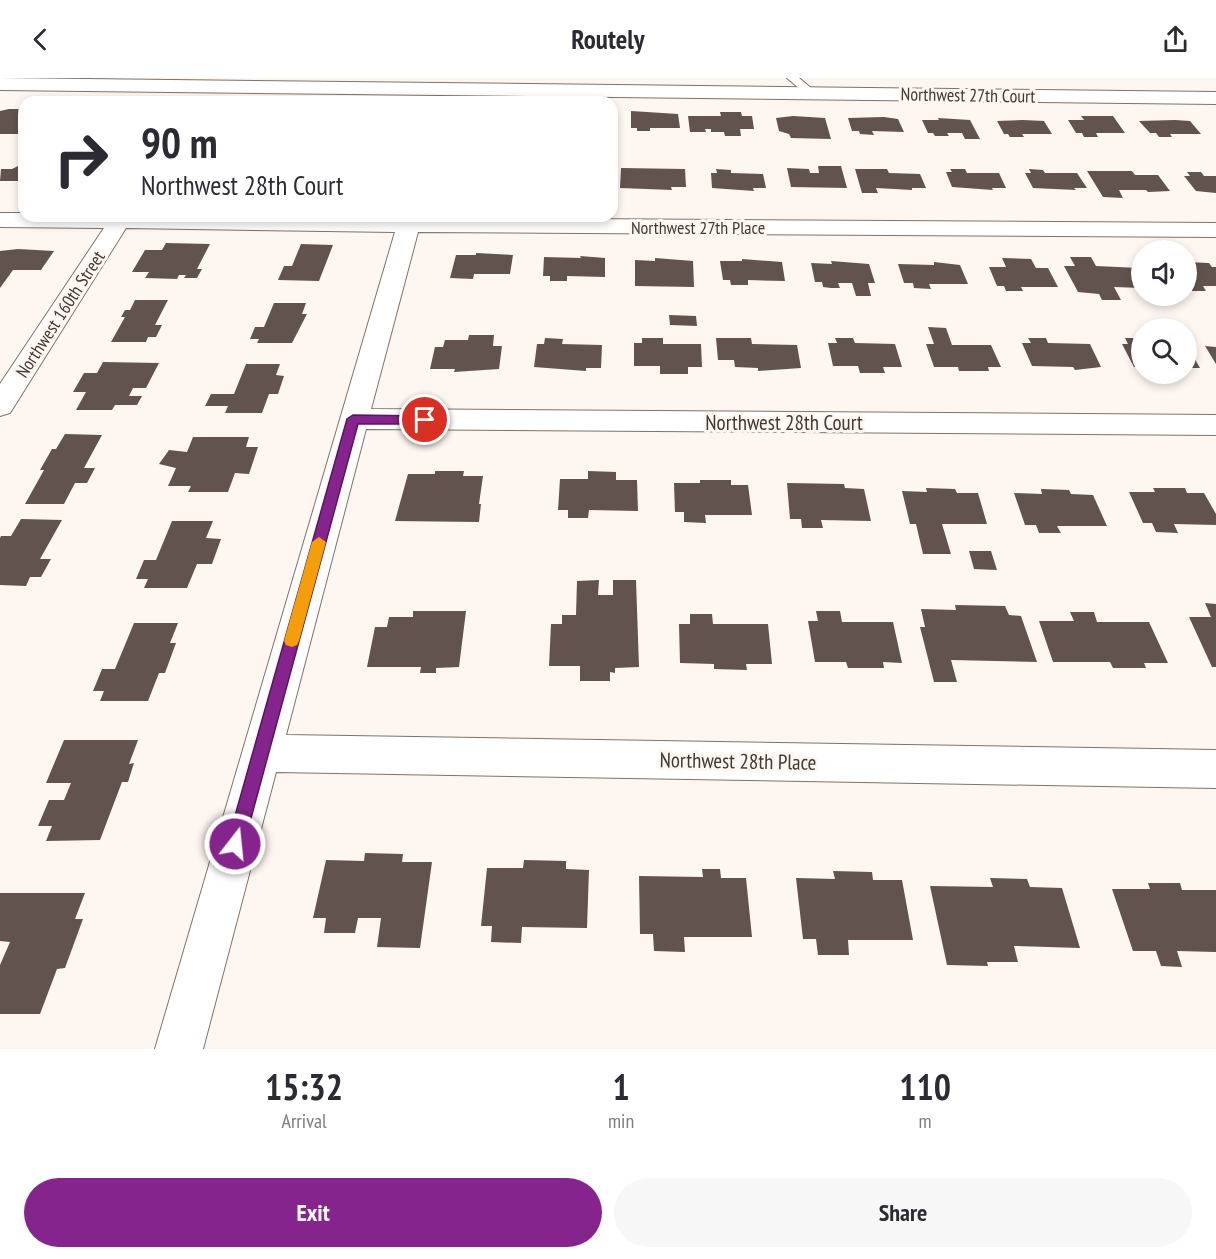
<!DOCTYPE html>
<style>
body{margin:0;font-family:"PT Sans Narrow",sans-serif;background:#f7f7f7;color:#2b2b33;height:100vh;display:flex;flex-direction:column;font-size:22px;white-space:nowrap}
*{box-sizing:border-box;margin:0}
p{font-size:20px;color:#7c7c81}
.icon{flex:none;width:33px;height:33px;fill:none;stroke:currentColor;stroke-width:2;stroke-linecap:round;stroke-linejoin:round}
.map{position:relative;height:971px;overflow:hidden}
.side{display:flex;flex-direction:column;background:#fff;flex:1}
.side>*{flex:none}
.top-card{position:absolute;left:18px;top:18px;width:600px;height:126px;border-radius:18px;box-shadow:0 3px 9px #0003;background:#fff;color:#2b2b33;overflow:hidden}
.tools{position:absolute;left:1131px;top:162px;display:grid;gap:12px}
.tools a{display:grid;place-items:center;width:66px;height:66px;border-radius:50%;background:#fff;box-shadow:0 3px 9px #0003;font-size:30px}
.pin{position:absolute;display:grid;place-items:center;width:51px;height:51px;color:#fff;margin:-26px;border:3px solid #fff;border-radius:50%;box-shadow:0 2px 6px #0007}
.me{position:absolute;width:66px;margin:-33px;rotate:16deg;stroke-linejoin:round;filter:drop-shadow(0 0 4px #0008)}
.turn{display:flex;align-items:center;gap:21px;height:126px;padding:0 24px;font-size:27px}
.turn .icon{width:78px;height:78px;stroke-width:2.5}
.turn b{display:block;font-size:42px;line-height:51px}
.eta{display:flex;justify-content:space-evenly;align-items:center;height:102px;text-align:center}
.eta b{font-size:36px;font-weight:800;line-height:42px}
.primary-button{display:flex;gap:12px;margin-top:auto;padding:12px 24px}
.primary-button a{flex:1;height:69px;border-radius:36px;background:#86248d;color:#fff;font-size:24px;font-weight:800;line-height:69px;text-align:center}
.primary-button a+a{background:#f7f7f7;color:#2b2b33}
header{display:flex;justify-content:space-between;align-items:center;height:78px;padding:0 24px;background:#fff;font-size:27px;font-weight:800}
.map>svg:first-child{display:block}
</style>
<header><svg class="icon" aria-label="back" viewBox="0 0 24 24"><path d="M15 5l-7 7 7 7"/></svg>Routely<svg class="icon" aria-label="share" viewBox="0 0 24 24"><path d="M12 15V3M7 8l5-5 5 5M5 13v7h14v-7"/></svg></header>
<div class="map">
<svg width="1216" height="971" viewBox="0 0 1216 971">
<rect width="100%" height="100%" fill="#fef6f0"/>
<g fill="#62534f">
<polygon points="9,31 24,31 24,49 18,56 0,56 0,33"/>
<polygon points="631,33 678,36 680,50 650,50 650,53 637,53 637,50 631,50"/>
<polygon points="720,34 741,34 742,38 752,38 754,51 740,51 741,58 725,58 724,54 711,54 711,51 705,51 706,54 690,54 688,38 721,38"/>
<polygon points="793,38 825,40 831,61 791,60 789,56 779,53 776,40"/>
<polygon points="1081,38 1113,38 1125,55 1096,55 1098,59 1084,59 1082,55 1076,55 1068,42 1084,42"/>
<polygon points="884,39 898,41 904,54 872,53 874,57 860,56 859,53 852,53 848,40"/>
<polygon points="938,40 970,42 980,61 965,61 962,55 947,55 949,58 935,58 933,55 928,55 922,42 939,42"/>
<polygon points="1023,42 1044,43 1052,56 1022,56 1024,59 1010,59 1008,56 1004,56 997,43"/>
<polygon points="1175,42 1190,43 1201,56 1170,56 1172,59 1159,59 1156,55 1150,55 1139,43"/>
<polygon points="24,85 24,105 19,105 21,103 0,103 1,91 12,91"/>
<polygon points="818,88 841,88 847,110 791,109 787,90 809,91 810,95 819,95"/>
<polygon points="621,90 685,91 686,109 671,109 672,112 620,110"/>
<polygon points="716,91 731,92 731,95 763,96 766,110 753,110 754,113 712,110 711,95 717,95"/>
<polygon points="855,91 887,91 889,95 920,96 926,110 912,110 912,112 876,110 878,115 862,115"/>
<polygon points="950,91 965,91 967,95 999,95 1006,110 992,110 993,112 952,109 946,94 952,94"/>
<polygon points="1029,91 1043,92 1045,95 1077,95 1087,110 1074,110 1076,112 1033,110 1025,95 1031,95"/>
<polygon points="1087,93 1132,93 1135,97 1158,97 1170,113 1148,114 1146,112 1119,112 1123,120 1103,119"/>
<polygon points="1187,94 1201,94 1204,98 1216,98 1216,115 1196,113 1184,98 1190,98"/>
<polygon points="166,165 210,166 197,191 202,191 197,200 184,200 186,197 179,197 177,201 145,200 149,194 132,194 145,172 162,172"/>
<polygon points="301,166 333,167 319,203 278,202 284,188 292,188"/>
<polygon points="18,171 54,173 41,192 13,192 0,210 0,173"/>
<polygon points="476,175 513,177 510,196 474,196 473,201 450,200 456,177 476,177"/>
<polygon points="580,178 605,180 605,199 567,198 567,203 550,203 550,198 543,198 544,179 581,180"/>
<polygon points="1070,179 1091,179 1096,188 1139,190 1142,195 1142,210 1114,209 1121,222 1102,222 1099,216 1078,214 1064,188 1075,188"/>
<polygon points="655,180 693,183 694,209 635,208 635,182 655,183"/>
<polygon points="1002,180 1031,181 1036,190 1048,190 1058,209 1021,209 1023,213 1006,213 1004,208 997,208 989,189 1006,189"/>
<polygon points="742,181 782,184 785,203 748,202 748,207 731,207 730,202 723,202 720,183 742,183"/>
<polygon points="831,183 869,186 875,205 868,205 871,218 856,218 852,205 838,205 840,210 831,210 823,209 822,204 815,204 811,185 832,186"/>
<polygon points="934,184 960,187 968,206 929,206 931,211 914,210 913,205 904,205 898,186 934,187"/>
<polygon points="1186,184 1209,185 1212,189 1216,189 1216,208 1203,208 1206,213 1189,213 1186,209"/>
<polygon points="135,222 168,222 155,247 162,247 156,259 148,259 146,264 111,264 125,239 121,239 125,232 130,232"/>
<polygon points="274,225 306,225 302,236 307,236 292,265 257,265 259,261 250,261 255,249 264,249"/>
<polygon points="669,237 696,238 697,248 670,247"/>
<polygon points="928,249 946,250 952,267 991,267 1001,289 988,289 989,293 959,293 958,289 934,289 926,266 934,266"/>
<polygon points="469,257 494,257 493,268 502,268 499,291 454,294 455,291 430,291 435,269 443,269 445,262 468,262"/>
<polygon points="545,260 563,261 562,266 602,267 601,290 586,290 586,293 534,289 537,266 544,266"/>
<polygon points="642,260 663,260 663,266 701,266 702,289 688,289 688,296 660,296 660,288 634,288 634,265 642,265"/>
<polygon points="716,260 751,260 752,266 797,267 801,290 758,293 758,290 735,289 734,282 718,282"/>
<polygon points="835,260 853,260 855,265 895,266 902,289 883,289 885,295 860,295 858,288 833,288 828,265 837,265"/>
<polygon points="1028,260 1046,260 1048,265 1090,266 1101,289 1075,292 1073,289 1032,288 1022,265 1031,265"/>
<polygon points="1125,260 1142,260 1142,289 1134,289 1122,266 1128,266"/>
<polygon points="1186,267 1193,278 1200,290 1186,290"/>
<polygon points="1205,268 1216,269 1216,286"/>
<polygon points="103,284 159,285 146,310 133,310 129,318 142,318 137,327 115,327 112,332 76,332 86,314 73,314 84,295 97,295"/>
<polygon points="246,286 280,286 276,297 284,298 278,316 269,316 262,335 225,335 228,328 205,328 211,316 234,316"/>
<polygon points="65,356 102,357 84,390 95,390 87,405 75,405 64,426 25,426 44,392 40,392 52,371 56,371"/>
<polygon points="193,359 249,359 246,369 258,369 249,396 235,395 228,414 188,414 191,408 168,408 176,390 159,386 169,372 187,374"/>
<polygon points="435,393 464,393 463,398 483,398 479,426 481,426 479,444 395,443 408,396 435,396"/>
<polygon points="588,393 616,394 616,402 637,402 638,433 589,432 588,440 568,440 568,432 558,432 560,401 588,401"/>
<polygon points="700,402 731,402 731,407 748,407 752,437 705,437 706,445 684,444 684,434 675,434 674,405 700,405"/>
<polygon points="787,405 844,406 845,410 864,411 871,443 821,442 823,450 802,450 801,441 790,441"/>
<polygon points="926,410 955,411 957,415 978,415 987,446 942,446 951,476 923,476 916,446 910,446 902,413 927,414"/>
<polygon points="1153,410 1185,410 1187,415 1204,415 1216,436 1216,447 1174,446 1178,455 1156,454 1152,445 1143,445 1129,414 1155,414"/>
<polygon points="1041,411 1069,412 1071,416 1093,417 1107,448 1057,448 1061,455 1039,455 1036,447 1025,447 1014,415 1042,416"/>
<polygon points="21,441 62,442 40,481 51,481 41,499 30,499 26,508 0,507 0,460 1,458 11,458"/>
<polygon points="172,443 213,443 206,460 221,461 212,486 197,486 187,510 144,510 148,501 136,501 144,482 156,482"/>
<polygon points="969,473 991,473 997,492 974,491"/>
<polygon points="599,502 598,517 613,517 613,502 636,502 639,589 615,590 615,595 610,594 610,603 580,603 580,588 549,588 551,546 562,546 562,537 576,537 577,503"/>
<polygon points="1205,525 1216,526 1216,589 1212,589 1189,539 1211,539"/>
<polygon points="955,527 1005,528 1009,537 1021,538 1037,584 951,582 957,604 934,604 920,549 925,549 921,531 956,532"/>
<polygon points="413,533 466,533 459,589 436,590 436,595 420,595 421,589 367,589 375,549 387,549 389,539 413,539"/>
<polygon points="816,533 840,533 842,544 893,544 902,585 883,584 884,590 848,590 846,584 815,584 808,543 818,543"/>
<polygon points="1070,534 1094,534 1097,544 1149,544 1168,585 1144,585 1146,590 1113,590 1110,584 1053,584 1039,543 1074,543"/>
<polygon points="690,536 712,536 713,546 768,546 772,586 746,586 747,592 714,591 714,586 680,585 679,546 690,546"/>
<polygon points="134,545 178,545 170,565 176,565 165,595 159,595 148,623 100,623 104,613 93,613 102,591 115,591"/>
<polygon points="64,662 138,662 129,686 134,685 128,704 122,704 100,762 46,763 52,748 38,748 49,722 64,722 71,705 46,705"/>
<polygon points="365,775 403,776 402,784 432,784 420,870 377,869 381,840 358,840 355,855 324,855 326,840 313,840 326,782 364,783"/>
<polygon points="524,782 566,783 566,791 589,792 587,850 522,849 521,865 491,864 492,848 481,848 487,790 523,790"/>
<polygon points="702,791 720,791 721,800 746,800 752,859 684,859 685,874 654,873 653,856 640,856 639,798 703,799"/>
<polygon points="833,793 872,794 873,802 902,802 913,862 848,862 849,877 818,877 816,861 803,861 796,800 835,801"/>
<polygon points="990,800 1027,801 1030,809 1062,810 1080,870 1014,868 1018,884 987,884 988,888 947,887 930,808 993,809"/>
<polygon points="1148,805 1180,805 1182,812 1216,812 1216,874 1177,873 1182,889 1161,888 1156,873 1133,873 1112,811 1150,811"/>
<polygon points="0,815 85,815 75,841 83,841 65,890 57,891 40,936 0,936 0,887 10,864 0,863"/>
</g>
<g fill="none" stroke-linecap="round" stroke-linejoin="round">
<defs>
<polygon id="lane" points="787,0 799,0 817,15 815,17 807,17"/>
<g id="street">
<polygon points="0,0 1216,14 1216,26 0,12"/>
<polygon points="0,135 24,135 24,138 399,140 400,138 422,138 422,140 1216,145 1216,159 418,154 371,331 1216,337 1216,357 366,351 286,657 1216,672 1216,710 276,694 203,971 155,971 395,154 126,150 10,335 0,338 0,306 104,150 0,149"/>
</g>
</defs>
<use href="#lane" stroke="#7f736a" stroke-width="2"/>
<use href="#street" stroke="#7f736a" stroke-width="2"/>
<use href="#lane" fill="#fff" fill-rule="evenodd"/>
<use href="#street" fill="#fff" fill-rule="evenodd"/>
</g>
<polygon fill="#86248d" stroke="#57175c" stroke-width="1.5" points="353,337 425,338 431,342 425,346 358,346 244,766 241,772 235,775 229,772 227,766 347,341"/>
<polygon fill="#f59e0b" points="319,459 326,464 299,563 297,567 292,569 286,567 284,563 312,464"/>
<g text-anchor="middle" dominant-baseline="central" stroke-width="6" stroke-linejoin="round" paint-order="stroke">
<g font-size="18" fill="#3f3a36" stroke="#fef6f0">
<text transform="translate(968 17) rotate(1)">Northwest 27th Court</text>
<text x="698" y="149">Northwest 27th Place</text>
<text transform="translate(60 236) rotate(-57)">Northwest 160th Street</text>
</g>
<g font-size="21" fill="#3f3a36" stroke="#fef6f0">
<text x="784" y="344">Northwest 28th Court</text>
<text transform="translate(738 683) rotate(1)">Northwest 28th Place</text>
</g>
</g>
</svg>
<div class="tools">
<a><svg class="icon" aria-label="sound" viewBox="0 0 24 24"><path d="M4 9h4l5-4v14l-5-4H4zM17 9q2 3 0 6"/></svg></a>
<a><svg class="icon" aria-label="search" viewBox="0 0 24 24"><circle cx="10" cy="10" r="6"/><path d="M15 15l6 6"/></svg></a>
</div>
<div class="pin" style="left:425px;top:342px;background:#d93025"><svg class="icon" aria-label="arrive" viewBox="0 0 24 24"><path d="M6 21V4h12l-3 4 3 4H6"/></svg></div>
<svg class="me" style="left:235px;top:766px" viewBox="-20 -20 40 40"><circle r="17" fill="#86248d" stroke="#fff" stroke-width="3"/><path d="M0-11L8 9 0 5-8 9z" fill="#fff"/></svg>
<div class="top-card">
<div class="turn"><svg class="icon" aria-label="right" viewBox="0 0 24 24"><path d="M7 20v-9h11M14 6l5 5-5 5"/></svg><div><b>90 m</b>Northwest 28th Court</div></div>
</div>
</div>
<section class="side">
<div class="eta">
<div><b>15:32</b><p>Arrival</p></div>
<div><b>1</b><p>min</p></div>
<div><b>110</b><p>m</p></div>
</div>
<div class="primary-button"><a>Exit</a><a>Share</a></div>
</section>
